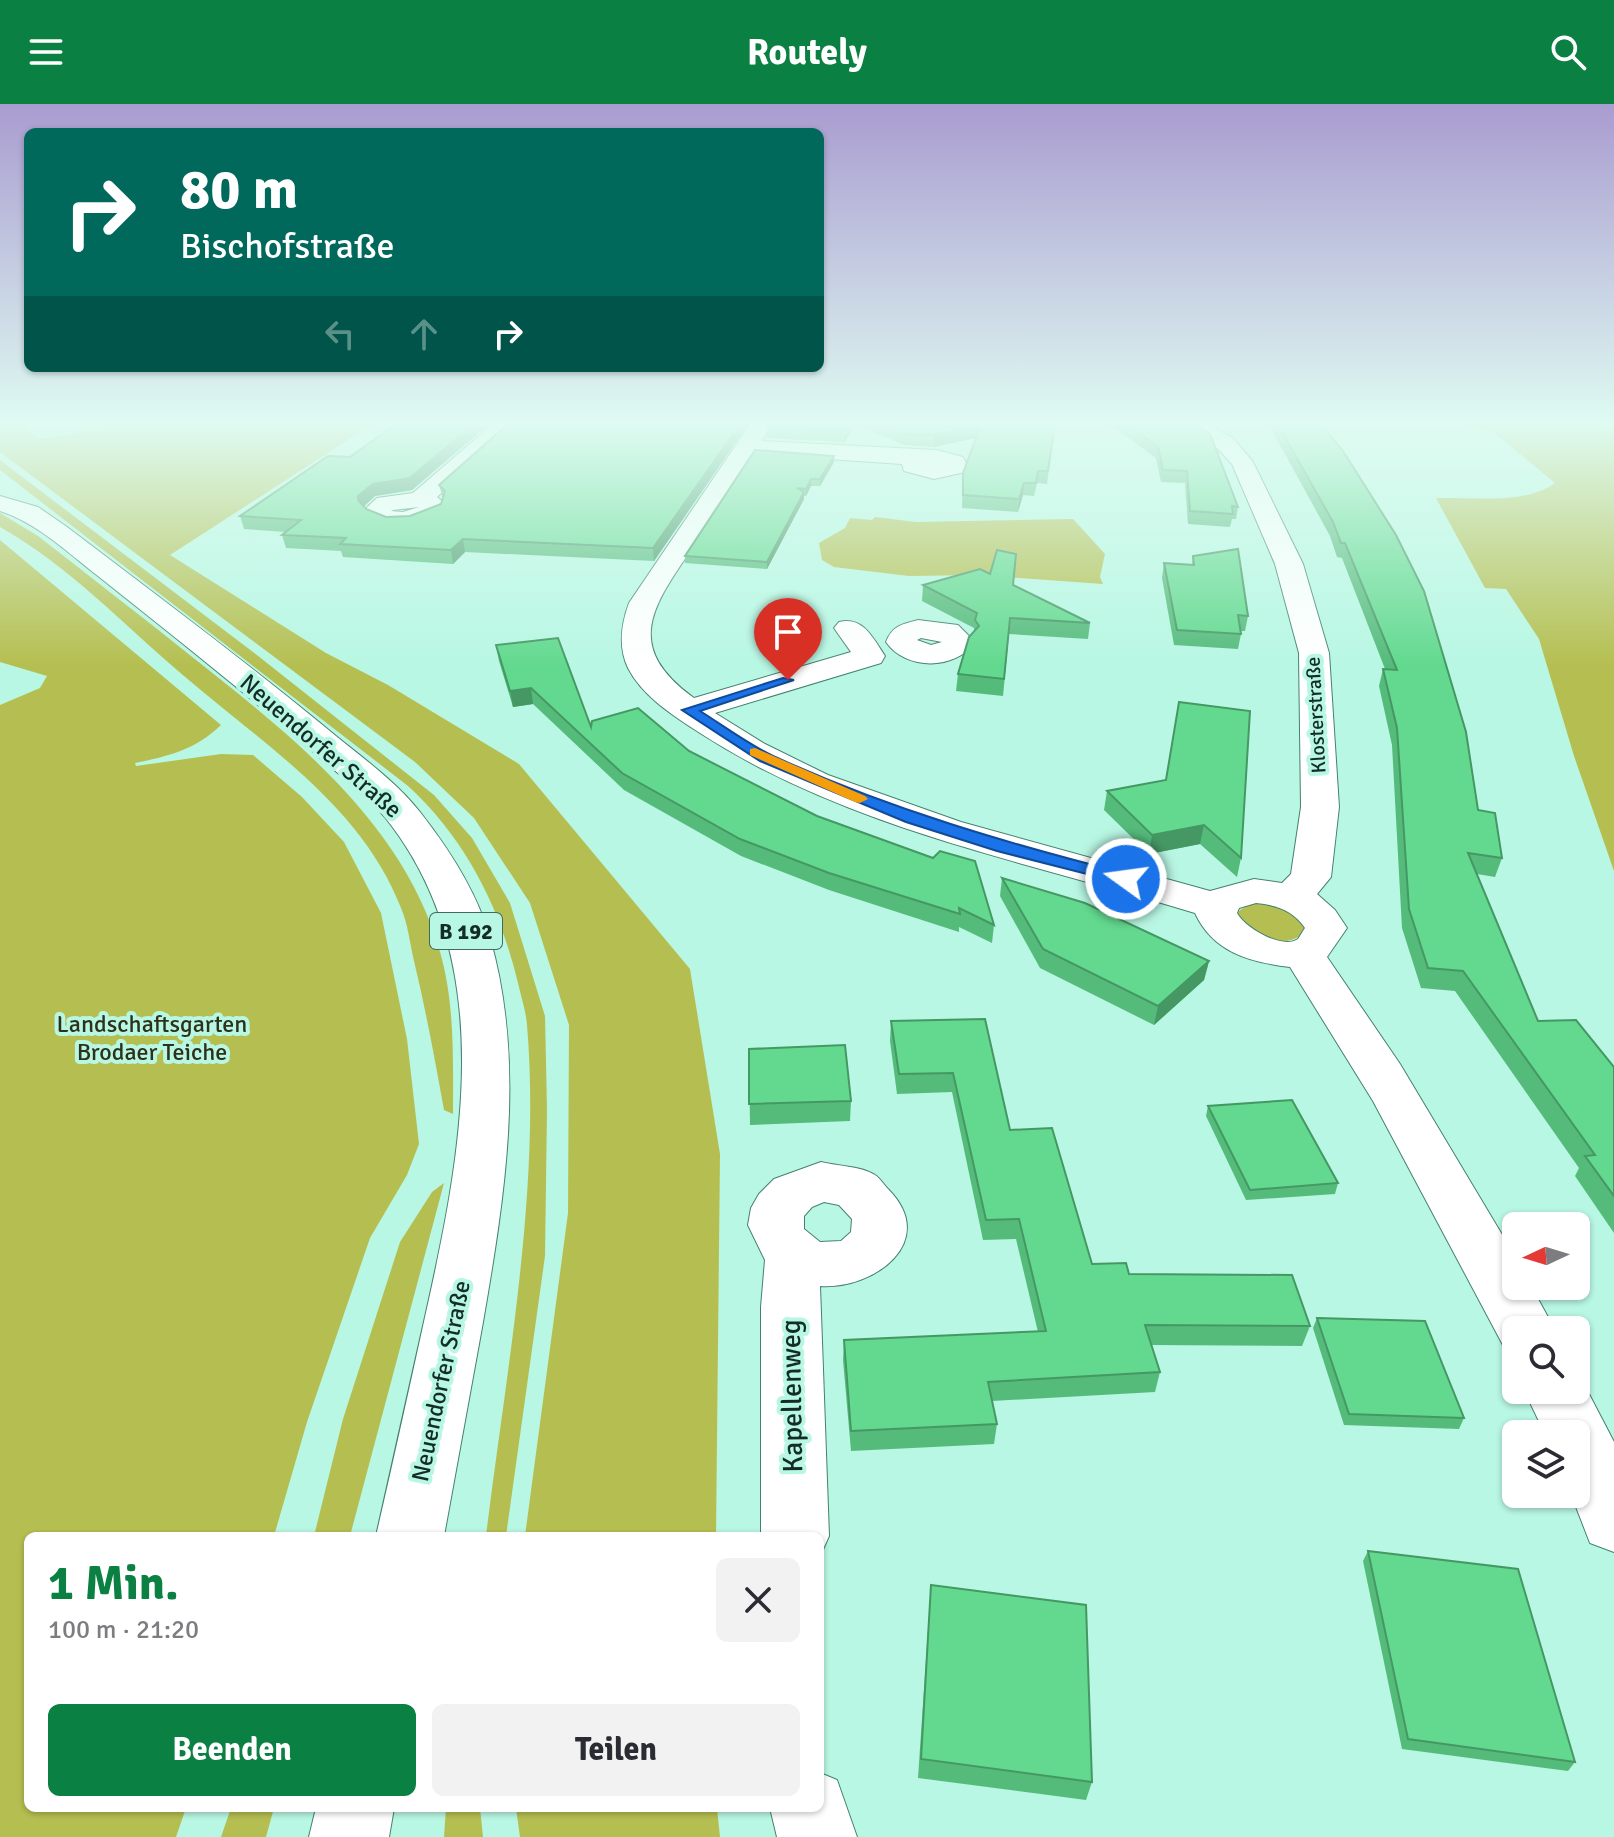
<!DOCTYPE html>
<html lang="de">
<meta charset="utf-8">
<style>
body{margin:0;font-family:Signika,sans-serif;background:#f2f2f3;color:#2b2b33;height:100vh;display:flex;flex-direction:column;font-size:30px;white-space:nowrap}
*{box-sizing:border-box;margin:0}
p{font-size:26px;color:#7c7c81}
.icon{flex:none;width:44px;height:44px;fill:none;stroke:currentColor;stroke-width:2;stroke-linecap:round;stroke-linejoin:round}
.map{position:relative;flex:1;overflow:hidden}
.sheet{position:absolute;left:24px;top:1428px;width:800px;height:280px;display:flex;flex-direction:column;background:#fff;border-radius:12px;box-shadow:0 2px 6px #0004}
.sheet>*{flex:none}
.guide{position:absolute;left:24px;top:24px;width:800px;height:244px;border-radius:12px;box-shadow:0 2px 6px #0004;background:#00695c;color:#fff;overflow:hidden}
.needle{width:52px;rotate:266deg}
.buttons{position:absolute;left:1502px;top:1108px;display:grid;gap:16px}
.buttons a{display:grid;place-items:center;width:88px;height:88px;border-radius:12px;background:#fff;box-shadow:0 2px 6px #0004;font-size:40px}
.pin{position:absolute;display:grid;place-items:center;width:68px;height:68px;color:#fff;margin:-82px -34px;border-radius:50% 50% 50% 0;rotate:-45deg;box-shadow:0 0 8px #0007}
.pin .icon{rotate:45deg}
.me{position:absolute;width:88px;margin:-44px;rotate:284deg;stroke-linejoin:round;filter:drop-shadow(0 0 6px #0008)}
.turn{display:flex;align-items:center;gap:28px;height:168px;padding:0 24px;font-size:36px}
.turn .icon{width:104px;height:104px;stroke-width:2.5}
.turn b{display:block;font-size:56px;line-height:68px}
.lanes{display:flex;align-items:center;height:76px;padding:0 24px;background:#0003;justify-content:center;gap:40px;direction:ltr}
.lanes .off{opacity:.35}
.round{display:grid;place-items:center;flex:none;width:84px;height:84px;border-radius:12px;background:#f2f2f3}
.summary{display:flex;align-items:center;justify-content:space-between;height:136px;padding:0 24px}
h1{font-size:48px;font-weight:800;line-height:60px;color:#0b8043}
.action{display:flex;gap:16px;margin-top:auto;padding:16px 24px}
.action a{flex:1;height:92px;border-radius:12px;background:#0b8043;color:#fff;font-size:32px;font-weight:800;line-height:92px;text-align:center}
.action a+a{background:#f2f2f3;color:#2b2b33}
header{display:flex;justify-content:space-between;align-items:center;height:104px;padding:0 24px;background:#0b8043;color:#fff;font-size:36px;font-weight:800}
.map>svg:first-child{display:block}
</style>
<header><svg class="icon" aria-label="menu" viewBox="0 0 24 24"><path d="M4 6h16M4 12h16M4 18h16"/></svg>Routely<svg class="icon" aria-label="search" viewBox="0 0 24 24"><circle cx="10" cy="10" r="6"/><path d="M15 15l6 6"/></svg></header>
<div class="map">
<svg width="1614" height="1733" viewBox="0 0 1614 1733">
<rect width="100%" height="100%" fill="#b8f7e3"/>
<g fill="#b5bf51">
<polygon points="0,319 20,319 39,335 137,319 374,319 170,451 326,549 388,581 519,660 690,865 720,1050 716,1432 525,1432 568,1109 569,921 530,799 474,714 415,658 0,348"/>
<path d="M1458 319H1589L1614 328V767L1574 652 1539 535 1506 485 1485 484 1436 394C1471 393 1526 401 1555 379L1492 327Z"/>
<path d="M0 356 253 548 434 691 472 734 510 799 545 912 547 1006 545 1152 506 1432H486C506 1267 541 1086 527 921 526 907 521 893 518 879 500 804 466 735 408 682L0 366Z"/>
<path d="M0 409 38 432C89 472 140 511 191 552 291 631 404 719 440 848 455 899 453 957 453 1010L444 1006C435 956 426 907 414 857 410 840 408 820 401 804 361 701 264 641 184 572 124 521 69 462 0 423Z"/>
<polygon points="875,413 916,418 1073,415 1105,450 1100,473 1103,480 977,471 909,472 834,463 822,456 819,439 845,424 850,414 872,416"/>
<path d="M0 436 221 621C195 646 169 652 135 659L136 662 221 650 253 651 302 693 344 738 381 809 407 935 419 1040 407 1071 370 1134 307 1318 274 1432H28V1704H186L176 1733H0V601L40 584 47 572 0 558Z"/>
<path d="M1261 798 1283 802 1305 819 1302 831C1276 847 1257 829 1237 814V808L1250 800Z"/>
<polygon points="444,1079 350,1432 314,1432 343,1315 400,1138 432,1088"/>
<polygon points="231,1704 274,1704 266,1733 221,1733"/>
<polygon points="446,1704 480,1704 483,1733 444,1733"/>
<polygon points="516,1704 717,1704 720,1733 520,1733"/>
</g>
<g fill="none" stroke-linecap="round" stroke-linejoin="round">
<defs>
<g id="minor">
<path d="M494 319H518L437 393 444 399 442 410C420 424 380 432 363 407L377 394 413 389ZM419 403 403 408 391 407 393 406Z"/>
<path d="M751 319H772L762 337 937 346 963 353 968 363 965 368 934 375 904 367 902 360 754 350C734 381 713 412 693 443 653 502 622 542 694 594L851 548 834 524 839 518C863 512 873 534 885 552L881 559 715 609 765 640 828 671 961 718 1210 787 1254 775 1282 779 1291 770 1301 703 1299 549 1275 460 1232 360 1217 344 1178 319H1204L1233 334 1253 358 1303 460 1329 549 1339 703 1331 773 1317 790 1335 806 1347 824 1327 853 1400 960 1510 1144 1516 1155V1182H1531L1555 1226H1516V1247L1504 1243 1373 997 1290 863C1249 858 1213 848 1195 809 1027 757 850 726 700 629 674 612 643 593 628 564 618 543 621 521 629 499ZM1256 799C1276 801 1293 806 1305 824 1304 825 1299 834 1298 835 1282 846 1244 823 1237 809L1239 804Z"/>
<path d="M918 516 958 521 975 538C956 566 906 567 886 538 892 522 902 520 918 516ZM921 534 942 538 931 541 917 536Z"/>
<path d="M821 1058C837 1062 861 1062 875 1071 880 1074 884 1081 888 1085 940 1137 874 1186 820 1182L829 1432 820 1452V1432H761V1203L765 1156 748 1121 751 1104 759 1090 774 1075ZM824 1098 839 1101 852 1115 851 1128 841 1137 820 1138 804 1125V1112L812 1103Z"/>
<polygon points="1577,1267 1614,1338 1614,1448 1590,1439 1571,1390 1576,1390 1576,1330 1545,1330 1524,1286 1576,1286"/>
<polygon points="820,1669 837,1676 857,1733 777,1733 770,1704 820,1704"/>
</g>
<g id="primary">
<path d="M0 392 38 403 67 423C154 489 241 554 325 623 357 650 394 675 420 708 449 745 477 788 490 834 526 960 505 1091 483 1218 470 1289 457 1361 444 1432H376C393 1359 409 1286 425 1213 461 1053 499 864 391 721 372 695 344 675 319 653 286 625 253 596 219 569 179 536 138 504 98 472 67 448 37 419 0 407Z"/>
<polygon points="316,1704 394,1704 389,1733 309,1733"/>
</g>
</defs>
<use href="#minor" stroke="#458170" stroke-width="2"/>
<use href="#primary" stroke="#458170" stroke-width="2"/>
<use href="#minor" fill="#fff" fill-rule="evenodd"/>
<use href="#primary" fill="#fff" fill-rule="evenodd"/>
</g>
<g fill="#55bb7b">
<polygon points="397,319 490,319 412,386 375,392 364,402 366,405 386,413 410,412 441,400 443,395 439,381 509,319 749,319 654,457 465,448 453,460 343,453 341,447 286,444 282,431 286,428 244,425 240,412 350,353"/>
<polygon points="768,319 1055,319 1047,380 1037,379 1034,392 1023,391 1018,408 962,404 963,369 976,333 934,343 904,341 855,320 845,338 767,334 767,323"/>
<polygon points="1100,319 1193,319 1238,403 1236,415 1232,415 1230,423 1188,420 1185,379 1161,378 1156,354 1113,323"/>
<polygon points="1268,319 1320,319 1478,706 1502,754 1495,773 1477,770 1538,917 1614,963 1614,1129 1575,1072 1579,1064 1455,887 1421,884 1402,824 1392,641 1379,582 1383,565 1385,565 1342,454 1337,453 1330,432"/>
<polygon points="834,358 820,382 811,382 806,392 804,392 804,395 767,465 685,459 685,452"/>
<polygon points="1193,452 1248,512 1245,527 1241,527 1241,530 1238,545 1174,541 1162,474 1164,459 1192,461"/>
<polygon points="923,481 1013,481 1090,519 1088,535 1009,530 1003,592 956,587 958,570 974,528 974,524 922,497"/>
<polygon points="496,541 591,623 689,647 994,821 992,839 959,823 959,828 829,786 741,752 624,686 533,600 513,603 499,557"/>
<polygon points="1165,676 1241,754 1237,773 1200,740 1149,750 1104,706 1107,687"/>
<polygon points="1002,774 1209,857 1204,876 1154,921 1040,864 1000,792"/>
<polygon points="985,915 1010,1026 1092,1160 1310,1222 1302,1242 1151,1241 1160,1268 1155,1288 992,1297 997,1320 994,1340 851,1347 843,1256 844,1236 1038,1228 1016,1135 983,1136 952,988 897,990 890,937 891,917"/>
<polygon points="749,945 851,997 850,1017 750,1021"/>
<polygon points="1208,1002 1338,1079 1335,1090 1246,1096 1206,1012"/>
<polygon points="1317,1214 1464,1314 1459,1325 1344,1321 1313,1224"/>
<polygon points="1368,1447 1575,1658 1568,1667 1402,1645 1363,1457"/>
<polygon points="931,1481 1092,1678 1086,1696 918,1674"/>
</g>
<g fill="#459864">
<polygon points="475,319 490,319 412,386 375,392 361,405 358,396 358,392 373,380"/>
<polygon points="741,319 749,319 654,457 653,444"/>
<polygon points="850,319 855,319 855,320 845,338 845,327"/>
<polygon points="981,321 980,333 934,343 934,331"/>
<polygon points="834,352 834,358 820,382 820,375"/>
<polygon points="811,375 811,382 806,392 806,385"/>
<polygon points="1024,379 1023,391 1018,408 1019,395"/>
<polygon points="804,388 804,395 767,465 767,458"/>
<polygon points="463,435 465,448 453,460 451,446"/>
<polygon points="531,584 533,600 513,603 510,587"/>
<polygon points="1204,721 1200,740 1149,750 1152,731"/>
<polygon points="1209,857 1204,876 1154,921 1158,902"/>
</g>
<g fill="#63d98f" stroke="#459864" stroke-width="2">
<polygon points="397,319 475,319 410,374 373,380 358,392 358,396 366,405 386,413 410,412 441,400 445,387 439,381 509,319 741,319 653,444 463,435 451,446 340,440 346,434 282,431 301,416 240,412 328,352 350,353"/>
<polygon points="768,319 850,319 845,327 767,323"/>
<polygon points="879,319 1055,319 1048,367 1038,367 1036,379 1024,379 1019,395 963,391 963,369 981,321 934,331 905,330"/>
<polygon points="1124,319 1193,319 1210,330 1238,403 1232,402 1233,410 1190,407 1187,367 1163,366 1158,342"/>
<polygon points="1277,319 1320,319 1343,347 1396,431 1424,487 1466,628 1478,706 1495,709 1502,754 1468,749 1538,917 1576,916 1614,963 1614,1092 1585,1052 1595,1051 1463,867 1428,864 1409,805 1397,624 1383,565 1397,566 1345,439 1341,439 1333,418"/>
<polygon points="755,346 834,352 820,375 811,375 806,385 797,384 804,388 767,458 685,452"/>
<polygon points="1238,445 1248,512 1238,511 1241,530 1177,526 1164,459 1194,461 1193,452"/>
<polygon points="997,446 1016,450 1013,481 1090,519 1010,514 1004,575 958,570 969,533 979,522 975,516 977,509 923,481 980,465 990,470"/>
<polygon points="558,534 591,623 592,617 638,604 689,647 817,712 933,754 940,747 975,757 994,821 959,804 960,810 829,769 740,735 622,669 531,584 510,587 496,541"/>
<polygon points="1179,598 1250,607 1241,754 1204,721 1152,731 1107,687 1166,676"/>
<polygon points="1002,774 1085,799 1209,857 1158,902 1043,845"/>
<polygon points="985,915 1010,1026 1052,1024 1092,1160 1126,1159 1129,1170 1292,1171 1310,1222 1145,1221 1160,1268 988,1278 997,1320 851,1327 844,1236 1046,1227 1019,1115 986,1116 953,969 899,970 891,917"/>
<polygon points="845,941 851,997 749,1000 749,945"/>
<polygon points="1292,996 1338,1079 1250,1086 1208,1002"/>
<polygon points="1317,1214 1425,1217 1464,1314 1349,1310"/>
<polygon points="1368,1447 1518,1465 1575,1658 1408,1635"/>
<polygon points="931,1481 1086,1501 1092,1678 921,1655"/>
</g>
<linearGradient id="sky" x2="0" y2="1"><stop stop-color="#a99cd0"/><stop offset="0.57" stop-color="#dffbf2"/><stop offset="1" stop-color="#dffbf2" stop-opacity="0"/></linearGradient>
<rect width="1614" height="561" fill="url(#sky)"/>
<path fill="#1a73e8" stroke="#114b97" stroke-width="2" d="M783 574 794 576 700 607C724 622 748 640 773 652 889 705 1009 740 1132 771L1134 775 1126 780 997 747 906 718 760 657 682 606Z"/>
<polygon fill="#f59e0b" points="755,644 865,692 868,695 860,699 855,698 750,651 750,645"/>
<g text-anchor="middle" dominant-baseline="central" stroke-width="8" stroke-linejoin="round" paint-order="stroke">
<g font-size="20" fill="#132c25" stroke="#b8f7e3">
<text transform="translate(1316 611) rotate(-93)">Klosterstraße</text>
</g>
<rect fill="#b8f7e3" stroke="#44695e" stroke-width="2" x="430" y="809" width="72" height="36" rx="6"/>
<g font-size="22" font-weight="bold" fill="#132c25">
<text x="466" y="827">B 192</text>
</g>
<g font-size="24" fill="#132c25" stroke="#b8f7e3">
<text transform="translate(321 642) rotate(41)">Neuendorfer Straße</text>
<text transform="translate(441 1277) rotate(-78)">Neuendorfer Straße</text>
</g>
<g font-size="24" fill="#2e301a" stroke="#b8f7e3">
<text x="152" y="920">Landschaftsgarten<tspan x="152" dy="28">Brodaer Teiche</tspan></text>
</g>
<g font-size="28" fill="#132c25" stroke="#b8f7e3">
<text transform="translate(792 1292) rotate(-91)">Kapellenweg</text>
</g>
</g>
</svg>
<div class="buttons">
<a><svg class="needle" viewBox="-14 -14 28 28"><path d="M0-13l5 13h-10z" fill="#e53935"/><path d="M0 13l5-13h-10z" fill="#7c7c81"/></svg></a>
<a><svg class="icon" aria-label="search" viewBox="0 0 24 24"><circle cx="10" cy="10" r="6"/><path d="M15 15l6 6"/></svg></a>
<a><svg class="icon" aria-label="layers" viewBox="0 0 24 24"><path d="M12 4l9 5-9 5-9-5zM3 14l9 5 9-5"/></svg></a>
</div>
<div class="pin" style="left:788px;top:576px;background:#d93025"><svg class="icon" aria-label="arrive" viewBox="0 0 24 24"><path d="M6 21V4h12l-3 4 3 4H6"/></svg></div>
<svg class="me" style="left:1126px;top:775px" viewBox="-20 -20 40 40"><circle r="17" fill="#1a73e8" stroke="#fff" stroke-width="3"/><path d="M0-11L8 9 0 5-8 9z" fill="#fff"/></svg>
<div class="guide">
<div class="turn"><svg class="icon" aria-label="right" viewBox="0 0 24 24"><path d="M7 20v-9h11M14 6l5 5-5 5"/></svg><div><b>80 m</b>Bischofstraße</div></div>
<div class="lanes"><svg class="icon off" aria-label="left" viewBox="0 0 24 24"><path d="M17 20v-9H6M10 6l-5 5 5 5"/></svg><svg class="icon off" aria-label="ahead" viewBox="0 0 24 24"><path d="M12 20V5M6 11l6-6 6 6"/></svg><svg class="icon" aria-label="right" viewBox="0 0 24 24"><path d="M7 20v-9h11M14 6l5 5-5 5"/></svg></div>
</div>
<section class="sheet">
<div class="summary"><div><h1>1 Min.</h1><p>100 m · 21:20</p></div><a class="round"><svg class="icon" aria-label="close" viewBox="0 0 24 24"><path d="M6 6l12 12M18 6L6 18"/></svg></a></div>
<div class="action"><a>Beenden</a><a>Teilen</a></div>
</section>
</div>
